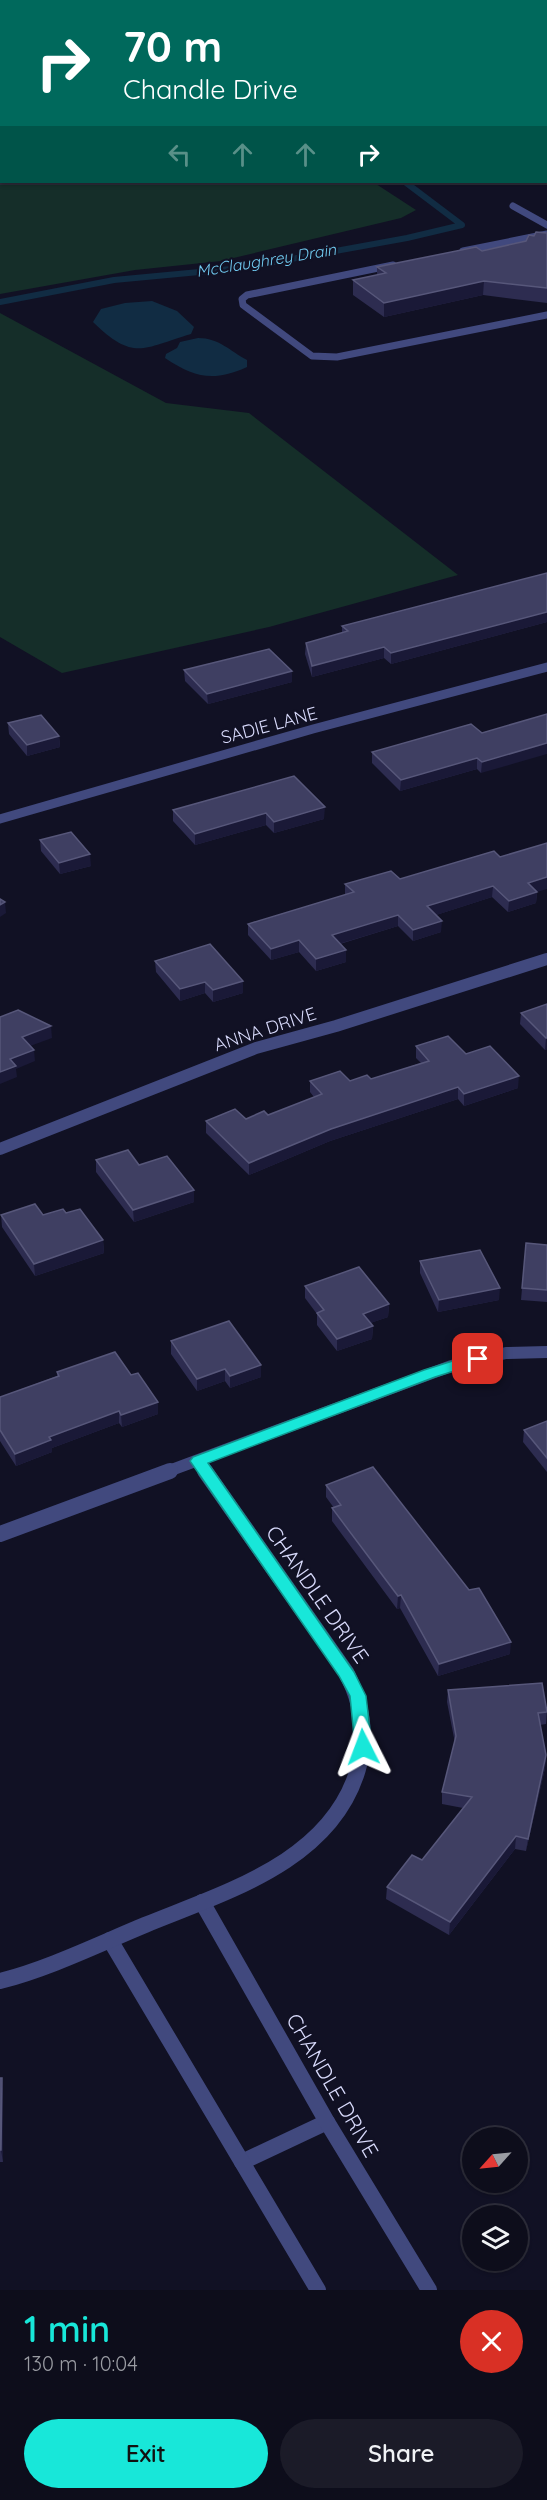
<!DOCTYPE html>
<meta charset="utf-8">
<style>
body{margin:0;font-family:Quicksand,sans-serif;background:#1b1b28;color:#f1f3f6;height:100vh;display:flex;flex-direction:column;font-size:22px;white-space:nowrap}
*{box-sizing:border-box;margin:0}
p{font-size:20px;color:#9a9ca3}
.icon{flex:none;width:33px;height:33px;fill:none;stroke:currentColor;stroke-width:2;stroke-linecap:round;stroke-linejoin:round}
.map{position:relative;height:2290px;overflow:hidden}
.side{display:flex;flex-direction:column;background:#0d0d1b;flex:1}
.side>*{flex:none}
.top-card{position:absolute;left:0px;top:0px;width:548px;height:183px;box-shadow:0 2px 4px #0004,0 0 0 2px #2d2d3a;background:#00695c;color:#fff;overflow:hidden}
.needle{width:39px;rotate:243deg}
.tools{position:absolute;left:462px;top:2127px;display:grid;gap:12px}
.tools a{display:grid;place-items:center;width:66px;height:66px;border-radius:50%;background:#0d0d1b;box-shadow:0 2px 4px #0004,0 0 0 2px #2d2d3a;font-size:30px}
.pin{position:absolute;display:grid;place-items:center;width:51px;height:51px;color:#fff;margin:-26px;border-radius:12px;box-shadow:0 3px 9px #0006}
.me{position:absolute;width:66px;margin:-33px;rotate:357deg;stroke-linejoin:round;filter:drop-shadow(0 0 4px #0008)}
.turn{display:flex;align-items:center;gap:21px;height:126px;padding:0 24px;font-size:27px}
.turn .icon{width:78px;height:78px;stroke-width:2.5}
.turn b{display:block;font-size:42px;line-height:51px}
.lanes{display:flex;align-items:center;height:57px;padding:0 24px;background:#0003;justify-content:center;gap:30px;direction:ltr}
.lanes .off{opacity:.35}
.round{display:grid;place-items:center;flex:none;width:63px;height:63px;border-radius:32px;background:#1b1b28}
.headline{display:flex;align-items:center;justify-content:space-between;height:102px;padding:0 24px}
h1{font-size:36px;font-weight:600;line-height:45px;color:#18e7d9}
.primary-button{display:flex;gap:12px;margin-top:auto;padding:12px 24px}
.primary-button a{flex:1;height:69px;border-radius:36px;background:#18e7d9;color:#111;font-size:24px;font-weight:600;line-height:69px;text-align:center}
.primary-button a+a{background:#1b1b28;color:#f1f3f6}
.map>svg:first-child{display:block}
</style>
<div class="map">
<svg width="547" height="2290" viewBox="0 0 547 2290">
<rect width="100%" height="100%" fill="#111124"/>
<g fill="#152e29">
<polygon points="0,100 2,182 373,182 416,210 401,218 221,261 135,270 0,294"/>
<polygon points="0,313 166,403 249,413 458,575 269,627 62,673 0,637"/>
</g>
<g fill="#112c43">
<path d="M152 301 177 311 194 327 191 334C143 348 134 362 93 322L101 309 125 303Z"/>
<path d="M198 338C219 338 230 351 247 360V367C214 382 195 378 165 358L166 354 177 348 180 342Z"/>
</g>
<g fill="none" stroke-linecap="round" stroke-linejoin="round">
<g stroke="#112c43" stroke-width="6">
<polyline points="178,0 182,2"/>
<polyline points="0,302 114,280 242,268 407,238 462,225 405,182"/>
</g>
<g stroke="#41497e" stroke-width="7">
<polyline points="513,206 547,225"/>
<polyline points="463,251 547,234"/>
<polyline points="393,265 247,295 242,299 243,305 312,356 337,357 547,315"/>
</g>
<polyline stroke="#41497e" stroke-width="16" points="242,2162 327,2122"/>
<polyline stroke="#41497e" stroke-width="9" points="0,819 313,729 547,667"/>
<g stroke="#41497e" stroke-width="12">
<polyline points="0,1149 256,1048 336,1026 547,959"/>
<polyline points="198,1461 206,1472"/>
<polyline points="166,1472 451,1366 506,1353 547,1352"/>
</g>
<g stroke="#41497e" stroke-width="16">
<polyline points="0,1534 170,1471"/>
<polyline points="202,1902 327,2122 429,2290"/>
<polyline points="110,1940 318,2290"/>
<path d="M0 1981C48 1969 99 1944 145 1925 225 1892 331 1862 358 1769 368 1735 362 1703 346 1672L205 1471"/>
</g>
</g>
<g fill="#2d2c50">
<polygon points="547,233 547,303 483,295 384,317 353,295 353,280 377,275 377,267 482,251 526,241 534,236"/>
<polygon points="547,573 547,622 391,664 384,658 312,677 305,654 306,643 342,633 342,626"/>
<polygon points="184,670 292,682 208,704 185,681"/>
<polygon points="547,714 481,773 477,769 400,791 372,763 372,752 482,733"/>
<polygon points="8,723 59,736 60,747 27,756 9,734"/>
<polygon points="294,776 324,819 274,833 266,825 195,845 173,821 173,810"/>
<polygon points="40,840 91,866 60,874 41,851"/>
<polygon points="494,851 537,892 536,903 508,912 492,897 436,915 441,932 413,941 398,926 340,944 346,962 316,971 299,952 271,960 248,935 248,924 345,895 345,884 400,879"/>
<polygon points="155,961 243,981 243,993 213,1002 205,993 180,1001 156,972"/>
<polygon points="547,1004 547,1049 545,1050 520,1024 521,1013"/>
<polygon points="416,1046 466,1054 518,1088 464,1106 458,1099 330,1141 249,1175 206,1133 206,1121 246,1119 268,1115 314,1097 310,1092 310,1081 350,1081 371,1079 421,1063 416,1058"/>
<polygon points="96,1160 139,1165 194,1202 134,1222 96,1172"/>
<polygon points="1,1215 43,1215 103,1240 104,1253 35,1276 2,1227"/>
<polygon points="526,1243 547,1245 547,1302 521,1300"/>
<polygon points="420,1261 499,1300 438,1312 420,1273"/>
<polygon points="305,1286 389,1304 388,1317 370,1323 373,1326 372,1339 337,1351 317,1325 317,1314 305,1298"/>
<polygon points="171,1341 261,1377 230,1388 225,1381 197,1391 171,1354"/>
<polygon points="57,1372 131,1375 158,1402 158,1414 122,1427 119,1423 52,1448 52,1452 16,1466 0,1441 0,1397 57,1376"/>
<polygon points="547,1421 547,1472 523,1442 524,1430"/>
<polygon points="326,1485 510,1654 438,1676 400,1608 397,1609 332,1521 332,1508 334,1508 326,1497"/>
<polygon points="448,1690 547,1710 546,1724 540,1725 546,1755 545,1768 526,1851 515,1849 449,1935 386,1899 387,1887 422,1860 463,1808 442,1804 442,1792 455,1743 447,1702"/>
<polygon points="0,2078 3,2091 3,2162 0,2162"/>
</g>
<g fill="#1a1937">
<polygon points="484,281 483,295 384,317 384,303"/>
<polygon points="547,612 547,622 391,664 391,653"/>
<polygon points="384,647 384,658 312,677 312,666"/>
<polygon points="292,671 292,682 208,704 207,694"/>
<polygon points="59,736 60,747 27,756 27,745"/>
<polygon points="547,743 547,754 481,773 482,762"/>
<polygon points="477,758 477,769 400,791 401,780"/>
<polygon points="325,807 324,819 274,833 274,822"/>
<polygon points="266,813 266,825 195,845 195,834"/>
<polygon points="90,854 91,866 60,874 59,863"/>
<polygon points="547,877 547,889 527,895 528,883"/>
<polygon points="493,886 492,897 427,918 427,906"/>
<polygon points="537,892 536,903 508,912 509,901"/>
<polygon points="5,902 6,913 0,917 0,905"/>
<polygon points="398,915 398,926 332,946 332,935"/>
<polygon points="442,921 441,932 413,941 413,930"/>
<polygon points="299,940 299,952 271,960 271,949"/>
<polygon points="346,950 346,962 316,971 316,959"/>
<polygon points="243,981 243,993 213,1002 213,990"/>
<polygon points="205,982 205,993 180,1001 180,989"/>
<polygon points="51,1026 52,1038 22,1049 22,1037"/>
<polygon points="546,1038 547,1038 547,1049 545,1050"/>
<polygon points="34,1050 35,1061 16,1069 17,1077 0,1084 0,1072 10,1059"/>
<polygon points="519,1076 518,1088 464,1106 464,1094"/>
<polygon points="458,1087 458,1099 330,1141 249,1175 249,1163 331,1129"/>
<polygon points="194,1190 194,1202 134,1222 133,1210"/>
<polygon points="103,1240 104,1253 35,1276 34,1264"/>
<polygon points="500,1288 499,1300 438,1312 439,1300"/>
<polygon points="389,1304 388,1317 362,1326 363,1314"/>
<polygon points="373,1326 372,1339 337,1351 337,1339"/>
<polygon points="261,1365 261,1377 230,1388 230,1376"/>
<polygon points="225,1369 225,1381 197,1391 197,1379"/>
<polygon points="158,1402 158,1414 122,1427 121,1415"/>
<polygon points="119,1411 119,1423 52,1448 52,1452 16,1466 15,1454 49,1437"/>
<polygon points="401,1595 400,1608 397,1609 398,1596"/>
<polygon points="511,1642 510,1654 438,1676 439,1664"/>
<polygon points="546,1755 545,1768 526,1851 528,1839"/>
<polygon points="516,1836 515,1849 449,1935 450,1922"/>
<polygon points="2,2078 3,2091 3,2162 1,2150"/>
</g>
<g fill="#3f3f62" stroke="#57577a" stroke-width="1.5">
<polygon points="536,232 547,233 547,288 484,281 384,303 353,280 386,273 377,267 476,247 482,251 526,241 529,235 534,236"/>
<polygon points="547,573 547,612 391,653 384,647 312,666 306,643 348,631 342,626"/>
<polygon points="269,649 292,671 207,694 184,670"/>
<polygon points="547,714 547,743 482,762 477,758 401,780 372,752 471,724 482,733"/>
<polygon points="41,715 59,736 27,745 8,723"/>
<polygon points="294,776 325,807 274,822 266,813 195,834 173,810"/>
<polygon points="71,832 90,854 59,863 40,840"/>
<polygon points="547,843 547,877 528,883 537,892 509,901 493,886 427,906 442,921 413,930 398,915 332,935 346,950 316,959 299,940 271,949 248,924 354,892 345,884 391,871 400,879 494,851 500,857"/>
<polygon points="0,899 5,902 0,905"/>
<polygon points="210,944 243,981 213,990 205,982 180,989 155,961"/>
<polygon points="547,1004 547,1038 546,1038 521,1013"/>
<polygon points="18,1010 51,1026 22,1037 34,1050 10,1059 16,1066 0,1072 0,1017"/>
<polygon points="448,1036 466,1054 490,1046 519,1076 464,1094 458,1087 331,1129 249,1163 206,1121 235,1109 246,1119 264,1111 268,1115 322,1094 310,1081 340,1071 350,1081 367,1075 371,1079 429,1061 416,1046"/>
<polygon points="128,1150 139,1165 167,1156 194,1190 133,1210 96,1160"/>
<polygon points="35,1204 43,1215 63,1209 66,1213 80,1209 103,1240 34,1264 1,1215"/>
<polygon points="526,1243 547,1245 547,1290 522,1288"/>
<polygon points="480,1250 500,1288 439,1300 420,1261"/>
<polygon points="359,1267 389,1304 363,1314 373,1326 337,1339 317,1313 324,1310 305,1286"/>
<polygon points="229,1321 261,1365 230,1376 225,1369 197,1379 171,1341"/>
<polygon points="115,1352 131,1375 138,1373 158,1402 121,1415 119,1411 49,1437 51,1440 15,1454 0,1430 0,1397 59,1376 57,1372"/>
<polygon points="547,1421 547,1458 524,1430"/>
<polygon points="373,1467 469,1590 479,1588 511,1642 439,1664 401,1595 398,1596 332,1508 341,1505 326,1485"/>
<polygon points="542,1683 547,1712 538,1713 546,1755 528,1839 516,1836 450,1922 387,1887 412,1855 422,1860 472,1797 442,1792 456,1736 448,1690"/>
<polygon points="0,2078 2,2078 1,2150 0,2150"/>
</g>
<polygon fill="#18e7d9" stroke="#10968d" stroke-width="1.5" points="478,1353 485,1359 483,1362 435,1377 208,1463 354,1672 366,1696 372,1747 369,1752 363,1754 357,1752 355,1747 350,1696 339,1676 190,1461 193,1457 424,1370"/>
<g text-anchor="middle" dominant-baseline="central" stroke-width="4.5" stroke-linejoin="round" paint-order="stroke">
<g font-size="16" font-style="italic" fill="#71cbf1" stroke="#111124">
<text transform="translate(266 260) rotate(-9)">McClaughrey Drain</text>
</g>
<g font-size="18" fill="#d8dafb" stroke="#111124">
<text transform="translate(269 725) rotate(-15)">SADIE LANE</text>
<text transform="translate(265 1029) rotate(-18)">ANNA DRIVE</text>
</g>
<g font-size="21" fill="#d8dafb" stroke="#111124">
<text transform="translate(318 1594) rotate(55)">CHANDLE DRIVE</text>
<text transform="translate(333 2085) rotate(60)">CHANDLE DRIVE</text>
</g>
</g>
</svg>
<div class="tools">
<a><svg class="needle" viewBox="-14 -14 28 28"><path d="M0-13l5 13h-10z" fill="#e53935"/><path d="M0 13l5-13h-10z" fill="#9a9ca3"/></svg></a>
<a><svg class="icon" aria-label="layers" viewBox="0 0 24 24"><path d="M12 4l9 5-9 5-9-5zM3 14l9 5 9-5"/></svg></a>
</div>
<div class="pin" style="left:478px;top:1359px;background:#d93025"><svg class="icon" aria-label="arrive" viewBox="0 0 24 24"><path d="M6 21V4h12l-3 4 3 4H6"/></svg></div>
<svg class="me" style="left:363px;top:1747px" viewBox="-20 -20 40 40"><path d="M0-17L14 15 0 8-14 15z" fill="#18e7d9" stroke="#fff" stroke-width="4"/></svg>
<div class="top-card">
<div class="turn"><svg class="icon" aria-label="right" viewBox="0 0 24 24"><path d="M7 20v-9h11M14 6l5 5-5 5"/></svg><div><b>70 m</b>Chandle Drive</div></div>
<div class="lanes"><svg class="icon off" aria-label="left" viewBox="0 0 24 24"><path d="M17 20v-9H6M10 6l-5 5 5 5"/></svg><svg class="icon off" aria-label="ahead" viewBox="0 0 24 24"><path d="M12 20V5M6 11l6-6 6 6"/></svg><svg class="icon off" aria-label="ahead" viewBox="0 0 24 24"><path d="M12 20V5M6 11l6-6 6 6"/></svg><svg class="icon" aria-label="right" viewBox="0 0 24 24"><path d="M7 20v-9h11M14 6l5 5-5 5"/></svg></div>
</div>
</div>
<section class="side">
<div class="headline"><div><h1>1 min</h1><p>130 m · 10:04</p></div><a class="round" style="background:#d93025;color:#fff"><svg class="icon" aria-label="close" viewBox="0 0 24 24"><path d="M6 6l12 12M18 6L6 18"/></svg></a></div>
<div class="primary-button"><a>Exit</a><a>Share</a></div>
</section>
